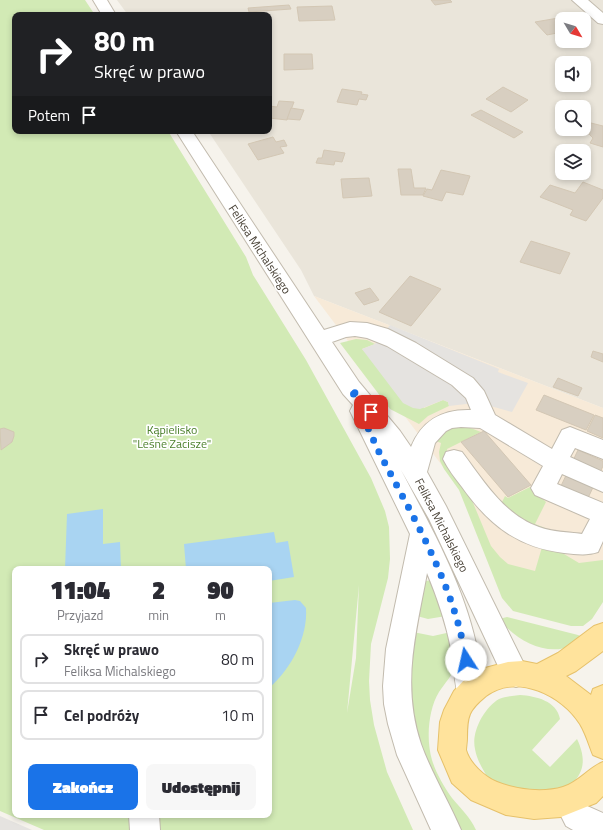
<!DOCTYPE html>
<html lang="pl">
<meta charset="utf-8">
<style>
body{margin:0;font-family:"Titillium Web",sans-serif;background:#f7f7f7;color:#2b2b33;height:100vh;display:flex;flex-direction:column;font-size:15px;white-space:nowrap}
*{box-sizing:border-box;margin:0}
p{font-size:13px;color:#7c7c81}
.icon{flex:none;width:22px;height:22px;fill:none;stroke:currentColor;stroke-width:2;stroke-linecap:round;stroke-linejoin:round}
.map{position:relative;flex:1;overflow:hidden}
.panel{position:absolute;left:12px;top:566px;width:260px;height:252px;display:flex;flex-direction:column;background:#fff;border-radius:8px;box-shadow:0 2px 6px #0003}
.panel>*{flex:none}
.banner{position:absolute;left:12px;top:12px;width:260px;height:122px;border-radius:8px;box-shadow:0 2px 6px #0003;background:#202124;color:#fff;overflow:hidden}
.needle{width:26px;rotate:128deg}
.controls{position:absolute;left:555px;top:12px;display:grid;gap:8px}
.controls a{display:grid;place-items:center;width:36px;height:36px;border-radius:8px;background:#fff;box-shadow:0 2px 6px #0003;font-size:20px}
.pin{position:absolute;display:grid;place-items:center;width:34px;height:34px;color:#fff;margin:-17px;border-radius:8px;box-shadow:0 2px 6px #0006}
.me{position:absolute;width:44px;margin:-22px;rotate:350deg;stroke-linejoin:round;filter:drop-shadow(0 0 3px #0008)}
.turn{display:flex;align-items:center;gap:14px;height:84px;padding:0 16px;font-size:18px}
.turn .icon{width:52px;height:52px;stroke-width:2.5}
.turn b{display:block;font-size:28px;line-height:34px}
.then{display:flex;align-items:center;height:38px;padding:0 16px;background:#0003;gap:8px;font-size:15px}
.eta{display:flex;justify-content:space-evenly;align-items:center;height:68px;text-align:center}
.eta b{font-size:24px;font-weight:800;line-height:28px}
.cta{display:flex;gap:8px;margin-top:auto;padding:8px 16px}
.cta a{flex:1;height:46px;border-radius:8px;background:#1a73e8;color:#fff;font-size:16px;font-weight:800;line-height:46px;text-align:center}
.cta a+a{background:#f7f7f7;color:#2b2b33}
ul{padding:0;list-style:none}
li{display:flex;align-items:center;gap:12px;height:50px;margin:0 8px 6px;padding:0 8px;border:2px solid #e1e1e2;border-radius:8px}
li div{flex:1}
li b{display:block;font-size:15px}
li em{font-style:normal}
.map>svg:first-child{display:block}
</style>
<div class="map">
<svg width="603" height="830" viewBox="0 0 603 830">
<rect width="100%" height="100%" fill="#f6f3ec"/>
<path fill="#eae5da" fill-rule="evenodd" d="M117 0H603V408L314 296 301 270 208 131H269V15H128ZM562 19H584V41H562ZM562 63H584V85H562ZM562 107H584V129H562ZM562 151H584V173H562Z"/>
<polygon fill="#f7ead8" points="314,296 603,408 603,585 507,591 462,492"/>
<g fill="#d2eab5" fill-rule="evenodd">
<path d="M0 0H85L95 15H15V131H168L246 257 253 275 306 360 371 478 385 511 389 527 390 559 388 578 371 644 369 681 370 700 374 725 387 772 413 830H44L0 811ZM15 569H269V815H15ZM359 585 356 658 347 713Z"/>
<polygon points="356,339 367,340 375,344 362,349 424,408 443,400 448,402 449,406 428,416 419,424 390,409 340,343"/>
<polygon points="453,427 468,427 481,432 447,449 448,460 466,486 491,546 500,557 508,564 535,571 542,547 565,550 564,554 579,563 603,560 603,602 592,619 583,626 571,626 513,611 502,598 459,490 444,469 440,461 439,452 441,443 436,441 443,432"/>
<polygon points="530,487 546,502 535,524 563,535 542,532 508,511 502,502 505,496 508,498"/>
<polygon points="433,580 446,616 428,619 417,616 425,581"/>
<path d="M507 617 578 635 585 638C580 640 576 644 571 646 545 657 515 639 499 619Z"/>
<path d="M413 632 433 636 451 632C452 642 456 655 455 665 454 674 444 684 439 692 428 710 426 740 432 760 436 773 444 787 452 798 461 809 470 817 476 830H459L427 761 416 732 408 684Z"/>
<path d="M520 695C536 696 557 701 560 719L532 750 550 767 577 739C593 773 573 784 549 803L489 780C484 771 477 761 475 749 471 732 484 708 499 699 506 696 513 696 520 695Z"/>
</g>
<g fill="#e5e3e0">
<polygon points="390,325 499,369 498,372 528,383 512,412 487,405 475,403 449,406 448,402 443,400 420,409 413,408 403,403 362,349 375,344"/>
<polygon points="0,816 32,830 0,830"/>
</g>
<g fill="#a9d4f2">
<polygon points="103,509 103,544 120,542 121,569 65,569 67,514"/>
<polygon points="274,532 276,543 288,541 294,577 269,581 269,569 186,569 184,544"/>
<path d="M295 600 300 601 306 608C308 637 291 669 269 688V603Z"/>
</g>
<g fill="#d8cfc1" stroke="#d3c7b4">
<polygon points="431,0 450,0 452,2 435,5"/>
<polygon points="289,5 291,9 249,12 248,8"/>
<polygon points="332,6 335,20 299,21 297,7"/>
<polygon points="570,16 573,19 562,19 562,32 547,35 535,22"/>
<polygon points="284,54 312,54 313,69 284,70"/>
<polygon points="503,87 528,100 511,112 486,99"/>
<polygon points="342,89 362,92 361,94 368,95 366,100 359,99 357,105 337,102"/>
<polygon points="279,101 294,102 287,120 269,118 269,106 277,107"/>
<polygon points="291,108 304,110 300,120 287,119"/>
<polygon points="481,110 523,132 514,138 471,115"/>
<polygon points="587,122 603,126 603,147 590,143 593,138 589,134 581,131 584,129"/>
<polygon points="273,137 276,142 284,140 287,146 280,147 284,153 258,160 248,144"/>
<polygon points="324,150 345,153 342,162 335,161 334,165 316,163 318,158 322,158"/>
<polygon points="398,169 411,169 414,188 426,188 423,195 401,195"/>
<polygon points="441,170 470,176 463,195 446,192 442,201 423,196 427,189 432,190"/>
<polygon points="369,178 372,196 343,198 341,179"/>
<polygon points="583,182 603,190 603,198 586,221 570,215 573,210 540,197 550,185 575,193"/>
<polygon points="531,241 570,253 560,274 520,262"/>
<polygon points="410,276 441,289 411,326 379,312"/>
<polygon points="370,288 379,300 364,305 355,293"/>
<polygon points="593,351 603,354 603,362 591,357"/>
<polygon points="558,378 582,388 578,396 553,387"/>
<polygon points="544,395 594,415 586,430 536,410"/>
<polygon points="595,415 603,418 603,438 587,431"/>
<polygon points="4,428 14,432 14,436 12,442 1,450 0,429"/>
<polygon points="484,431 531,485 508,497 461,442"/>
<polygon points="578,450 603,461 603,466 588,498 561,486"/>
</g>
<g fill="none" stroke-linecap="round" stroke-linejoin="round">
<defs>
<g id="minor">
<polygon points="93,0 107,0 116,15 102,15"/>
<polygon points="572,0 588,0 603,13 603,24 598,23"/>
<path d="M176 131H192L324 330 350 322 367 323 388 329 416 343 473 378 484 391 495 415 552 449 562 430 570 427 603 440V459L575 448 570 457 603 472V492L562 474 557 484 603 503V541L598 552C586 556 576 554 564 553 517 547 489 525 462 487 455 478 448 469 443 459L446 452 454 450 462 452C483 480 504 515 539 527 553 532 568 532 582 534L590 519 535 495 531 488 543 466 480 428 461 427 452 428 446 431 435 443 427 472 446 506 529 674 526 683 516 687 506 683 429 519 401 470C433 531 470 595 480 665 482 677 485 688 480 700L470 704 460 700C453 684 455 666 451 649 446 623 437 597 427 573 416 633 401 684 421 744 431 772 449 802 461 830H431L397 755 388 724 384 704 383 686 386 649 410 534 350 411 353 405 343 394ZM355 336 367 338 387 346 452 385 466 398 471 410C442 409 422 420 411 447L400 431 359 382 332 342 346 337Z"/>
<polygon points="576,801 603,813 603,830 573,830 566,826 561,816 566,806"/>
<polygon points="129,815 159,815 160,830 130,830"/>
</g>
<path id="major" d="M603 623V651L576 671 566 676 591 695 593 689 603 685V759L593 755C589 745 586 734 580 724 562 695 517 673 486 696 480 701 473 707 470 714 467 721 467 730 467 738 467 742 466 747 466 750 470 764 485 777 497 782 516 790 543 793 563 787 579 782 588 768 603 762V796L596 803 561 817 534 819 506 815 471 800 452 783 438 750 440 722 444 710 454 691 466 678 485 668 508 662 522 661 537 664 558 653 594 626Z"/>
</defs>
<use href="#minor" stroke="#c2bbae" stroke-width="2"/>
<use href="#major" stroke="#e6c16a" stroke-width="2"/>
<use href="#minor" fill="#fff" fill-rule="evenodd"/>
<use href="#major" fill="#ffe39c" fill-rule="evenodd"/>
</g>
<g fill="none" stroke-linecap="round" stroke-linejoin="round">
<path stroke="#1a73e8" stroke-width="7" stroke-dasharray="0 12.6" d="M371 412 351 388C360 409 369 431 379 452 413 517 455 586 466 660"/>
</g>
<g text-anchor="middle" dominant-baseline="central" stroke-width="3.5" stroke-linejoin="round" paint-order="stroke">
<g font-size="12" fill="#4b4439" stroke="#fff">
<text transform="translate(260 249) rotate(57)">Feliksa Michalskiego</text>
<text transform="translate(442 525) rotate(63)">Feliksa Michalskiego</text>
</g>
<g font-size="12" fill="#4a7f2a" stroke="#fff">
<text x="172" y="429">Kąpielisko<tspan x="172" dy="14">"Leśne Zacisze"</tspan></text>
</g>
</g>
</svg>
<div class="controls">
<a><svg class="needle" viewBox="-14 -14 28 28"><path d="M0-13l5 13h-10z" fill="#e53935"/><path d="M0 13l5-13h-10z" fill="#7c7c81"/></svg></a>
<a><svg class="icon" aria-label="sound" viewBox="0 0 24 24"><path d="M4 9h4l5-4v14l-5-4H4zM17 9q2 3 0 6"/></svg></a>
<a><svg class="icon" aria-label="search" viewBox="0 0 24 24"><circle cx="10" cy="10" r="6"/><path d="M15 15l6 6"/></svg></a>
<a><svg class="icon" aria-label="layers" viewBox="0 0 24 24"><path d="M12 4l9 5-9 5-9-5zM3 14l9 5 9-5"/></svg></a>
</div>
<div class="pin" style="left:371px;top:412px;background:#d93025"><svg class="icon" aria-label="arrive" viewBox="0 0 24 24"><path d="M6 21V4h12l-3 4 3 4H6"/></svg></div>
<svg class="me" style="left:466px;top:660px" viewBox="-20 -20 40 40"><circle r="19" fill="#fff"/><path d="M0-13L10 11 0 6-10 11z" fill="#1a73e8"/></svg>
<div class="banner">
<div class="turn"><svg class="icon" aria-label="right" viewBox="0 0 24 24"><path d="M7 20v-9h11M14 6l5 5-5 5"/></svg><div><b>80 m</b>Skręć w prawo</div></div>
<div class="then">Potem<svg class="icon" aria-label="arrive" viewBox="0 0 24 24"><path d="M6 21V4h12l-3 4 3 4H6"/></svg></div>
</div>
<section class="panel">
<div class="eta">
<div><b>11:04</b><p>Przyjazd</p></div>
<div><b>2</b><p>min</p></div>
<div><b>90</b><p>m</p></div>
</div>
<ul>
<li><svg class="icon" aria-label="right" viewBox="0 0 24 24"><path d="M7 20v-9h11M14 6l5 5-5 5"/></svg><div><b>Skręć w prawo</b><p>Feliksa Michalskiego</p></div><em>80 m</em></li>
<li><svg class="icon" aria-label="arrive" viewBox="0 0 24 24"><path d="M6 21V4h12l-3 4 3 4H6"/></svg><div><b>Cel podróży</b></div><em>10 m</em></li>
</ul>
<div class="cta"><a>Zakończ</a><a>Udostępnij</a></div>
</section>
</div>
